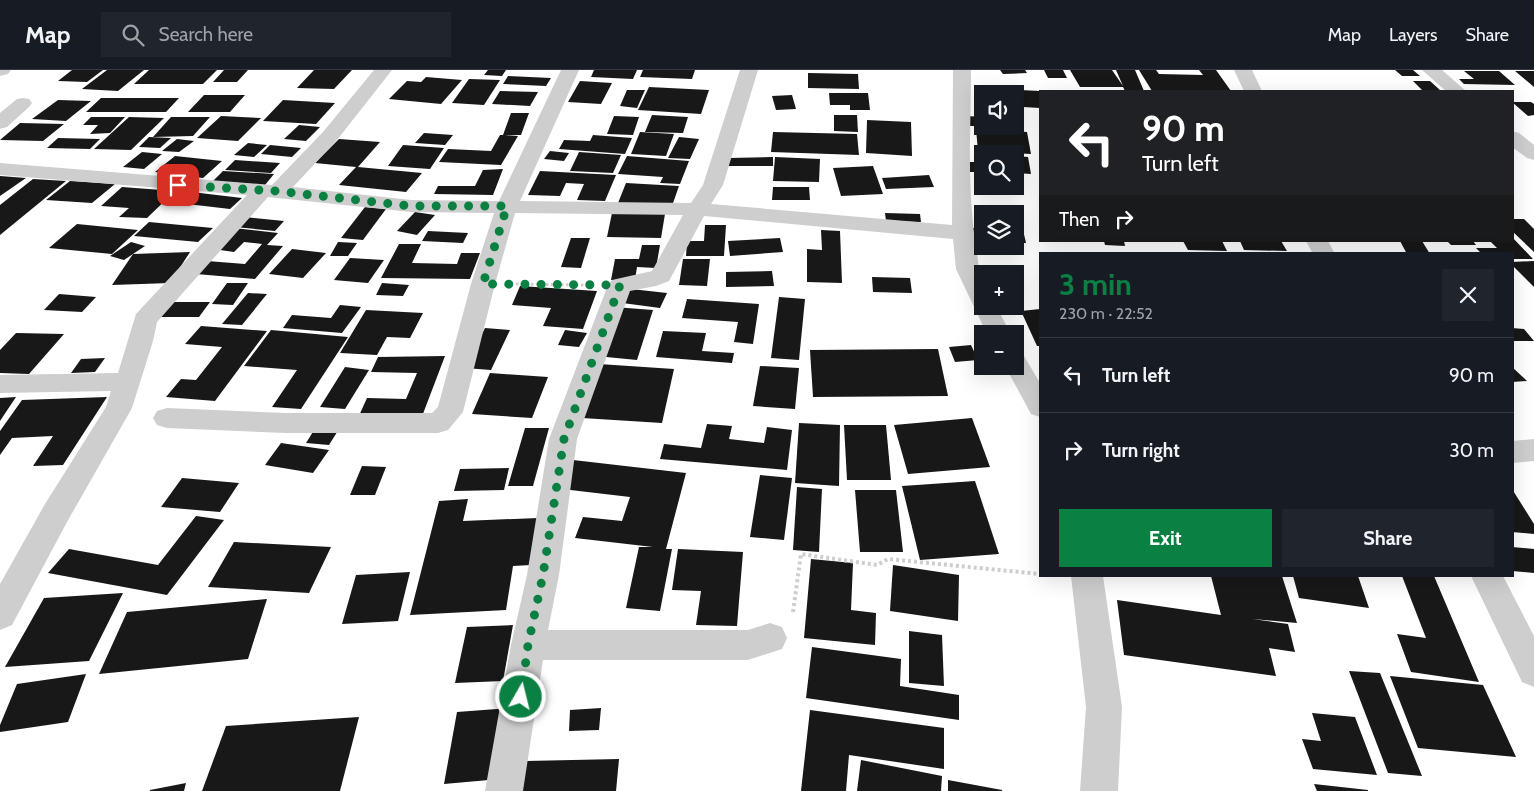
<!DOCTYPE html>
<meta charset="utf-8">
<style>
body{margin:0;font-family:Cabin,sans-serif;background:#20242c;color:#f1f3f6;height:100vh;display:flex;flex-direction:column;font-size:19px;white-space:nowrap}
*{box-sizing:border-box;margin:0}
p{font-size:16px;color:#9ea1a6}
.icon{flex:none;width:28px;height:28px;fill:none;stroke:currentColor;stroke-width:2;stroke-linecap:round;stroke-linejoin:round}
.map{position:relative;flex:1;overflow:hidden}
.details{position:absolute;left:1039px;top:182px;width:475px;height:325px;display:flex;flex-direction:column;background:#171b24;border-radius:0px;box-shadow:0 5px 20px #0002}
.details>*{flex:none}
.guide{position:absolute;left:1039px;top:20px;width:475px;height:152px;border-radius:0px;box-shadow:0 5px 20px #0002;background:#202124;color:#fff;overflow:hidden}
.controls{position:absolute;left:974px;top:15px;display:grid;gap:10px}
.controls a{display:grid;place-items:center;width:50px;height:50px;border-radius:0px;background:#171b24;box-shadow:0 5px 20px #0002;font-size:25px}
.pin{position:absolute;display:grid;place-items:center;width:42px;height:42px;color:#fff;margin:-21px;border-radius:10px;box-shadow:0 2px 8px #0006}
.me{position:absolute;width:55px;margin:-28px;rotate:8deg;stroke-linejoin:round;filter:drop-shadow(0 0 4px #0008)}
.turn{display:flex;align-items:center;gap:18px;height:105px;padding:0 20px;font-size:22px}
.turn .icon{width:65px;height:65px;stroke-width:2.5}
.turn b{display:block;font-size:35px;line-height:42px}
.then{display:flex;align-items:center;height:48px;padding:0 20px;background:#0003;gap:10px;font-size:19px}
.round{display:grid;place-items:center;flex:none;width:52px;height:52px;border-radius:0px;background:#20242c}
.overview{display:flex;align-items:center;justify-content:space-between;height:85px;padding:0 20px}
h1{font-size:30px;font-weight:700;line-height:38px;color:#0b8043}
.action{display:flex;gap:10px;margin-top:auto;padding:10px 20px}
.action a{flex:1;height:58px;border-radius:0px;background:#0b8043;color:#fff;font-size:20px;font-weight:700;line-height:58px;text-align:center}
.action a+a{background:#20242c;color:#f1f3f6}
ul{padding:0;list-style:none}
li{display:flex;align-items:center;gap:15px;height:75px;padding:0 20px;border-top:1px solid #363941}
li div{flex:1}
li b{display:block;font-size:19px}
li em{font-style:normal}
header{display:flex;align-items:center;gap:30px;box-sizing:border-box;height:70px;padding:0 25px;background:#171b24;border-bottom:1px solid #363941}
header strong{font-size:24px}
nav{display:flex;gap:28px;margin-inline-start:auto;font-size:18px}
.search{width:350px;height:45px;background:#20242c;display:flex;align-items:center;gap:12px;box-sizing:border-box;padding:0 18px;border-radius:0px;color:#9ea1a6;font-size:19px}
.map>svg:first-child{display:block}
</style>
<header>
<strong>Map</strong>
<div class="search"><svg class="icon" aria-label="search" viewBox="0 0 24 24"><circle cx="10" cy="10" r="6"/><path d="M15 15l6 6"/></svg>Search here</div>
<nav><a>Map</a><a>Layers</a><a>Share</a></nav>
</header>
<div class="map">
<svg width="1534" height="721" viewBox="0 0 1534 721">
<rect width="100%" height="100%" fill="#fff"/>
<g fill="#181818">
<polygon points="72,0 103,0 87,12 58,11"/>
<polygon points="107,0 144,0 118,21 82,19"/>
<polygon points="149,0 217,0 203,14 134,14"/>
<polygon points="224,0 248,0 237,12 213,12"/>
<polygon points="314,0 352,0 334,19 297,18"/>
<polygon points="488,0 506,0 502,6 484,5"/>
<polygon points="594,0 637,0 633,9 591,7"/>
<polygon points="643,0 695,0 692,9 640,7"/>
<polygon points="1000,0 1025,0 1027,3 1003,4"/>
<polygon points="1044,0 1063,0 1067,8 1048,8"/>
<polygon points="1070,0 1112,0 1123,16 1116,0 1135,0 1144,21 1125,21 1123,17 1080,17"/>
<polygon points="1139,0 1156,0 1159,4 1203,5 1199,0 1216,0 1231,21 1152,21"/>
<polygon points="1395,0 1413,0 1420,6 1402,6"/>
<polygon points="1464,1 1499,1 1515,15 1464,14 1459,9 1474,9"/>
<polygon points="1515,1 1534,1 1534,17"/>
<polygon points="808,3 858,4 859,19 808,18"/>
<polygon points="508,6 551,8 546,16 503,14"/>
<polygon points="426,7 462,10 441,34 389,29 407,11 421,12"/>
<polygon points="469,9 500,10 484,35 452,33"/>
<polygon points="580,11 612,13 601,34 568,32"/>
<polygon points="1413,11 1430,11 1441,21 1423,21"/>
<polygon points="649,17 709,20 701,44 638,40"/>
<polygon points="627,20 645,20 637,38 620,36"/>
<polygon points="1020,20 1040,21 1040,38 1023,37"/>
<polygon points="500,21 538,22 530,36 492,34"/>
<polygon points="829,23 868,23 870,40 850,40 850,35 830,35"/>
<polygon points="204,25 245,25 230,42 188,42"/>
<polygon points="792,25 796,39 776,40 772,26"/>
<polygon points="101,28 179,28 166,42 86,42"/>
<polygon points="58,30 91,31 66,51 32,49"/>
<polygon points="283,30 335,33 316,54 263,51"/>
<polygon points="1512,32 1531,32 1534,34 1534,45 1528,46"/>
<polygon points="511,43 529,43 521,65 505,65 518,66 501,95 439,92 448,79 491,81 500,65 503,65"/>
<polygon points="652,45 688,47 683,63 645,62"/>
<polygon points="834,45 857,45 858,62 834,61"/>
<polygon points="221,46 261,48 238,71 197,68"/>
<polygon points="614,46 639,47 633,65 607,64"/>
<polygon points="967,46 982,47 982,56 969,56"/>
<polygon points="91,47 125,47 110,63 90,64 98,55 83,55"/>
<polygon points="129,47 164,48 131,80 94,79"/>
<polygon points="171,47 210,47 193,66 153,67"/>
<polygon points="867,50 911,52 912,86 866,83"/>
<polygon points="20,53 64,54 43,71 0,70"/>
<polygon points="299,55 320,57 306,71 284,69"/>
<polygon points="976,59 1027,62 1031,84 978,81"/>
<polygon points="640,62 674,64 666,86 631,84"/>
<polygon points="773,62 857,64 859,85 771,82"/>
<polygon points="424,63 453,65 445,75 415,73"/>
<polygon points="593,65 632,68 625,84 559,79 564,70 590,71"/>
<polygon points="149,67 171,68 160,78 139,77"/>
<polygon points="679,67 699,69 690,89 668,88"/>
<polygon points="58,68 100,69 90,79 47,78"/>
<polygon points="177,69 194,71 179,82 162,81"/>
<polygon points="339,69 380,72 358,97 422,103 406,122 339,115 356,97 315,93"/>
<polygon points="248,73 267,75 254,87 234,85"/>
<polygon points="270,75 301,78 292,87 261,84"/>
<polygon points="403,75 444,78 430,99 388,96"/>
<polygon points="550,81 569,83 564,91 544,89"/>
<polygon points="142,82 162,84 144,99 123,97"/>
<polygon points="579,82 621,85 613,103 570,101"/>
<polygon points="175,86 222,91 203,108 155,102"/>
<polygon points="627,86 689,91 680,114 660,113 663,107 618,104"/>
<polygon points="1015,86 1028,87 1031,104 1015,103"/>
<polygon points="773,87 773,96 728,96 729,88"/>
<polygon points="775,87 820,89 819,112 773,111"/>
<polygon points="235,90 280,93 271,103 225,100"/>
<polygon points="965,92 980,92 982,102 967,102"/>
<polygon points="873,96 883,124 841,126 833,98"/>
<polygon points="503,99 493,125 434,124 438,116 475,116 483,100"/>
<polygon points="223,101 274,104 265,115 213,111"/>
<polygon points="540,101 616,105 605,131 577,130 584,114 566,113 560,126 528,125"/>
<polygon points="929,105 934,117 886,119 882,108"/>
<polygon points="0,106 26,108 0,126"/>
<polygon points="33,109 66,111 0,165 0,135"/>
<polygon points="70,111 115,114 92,133 46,130"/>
<polygon points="626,113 679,116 672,136 618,133"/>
<polygon points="122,117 175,121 147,148 119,147 129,138 101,136"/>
<polygon points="773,117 809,117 810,130 772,130"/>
<polygon points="183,121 242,128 230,139 170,132"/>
<polygon points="365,137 386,139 363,170 341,168"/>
<polygon points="415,142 435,145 417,165 397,161"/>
<polygon points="612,143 665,144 661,168 607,167"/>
<polygon points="885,143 920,144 921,152 886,151"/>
<polygon points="245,147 284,151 275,161 235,157"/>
<polygon points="1512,149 1524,149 1534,159 1534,182 1512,161"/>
<polygon points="149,152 213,158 198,172 134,166"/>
<polygon points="77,154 138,160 112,184 49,178"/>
<polygon points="705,155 726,155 724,186 686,186 687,171 704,171"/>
<polygon points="234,158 278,163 267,175 283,176 255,209 196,204 207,191 245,194 262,174 244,172 234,182 213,179"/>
<polygon points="970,158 982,158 982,171 972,171"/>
<polygon points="1015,159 1023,160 1026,173 1015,173"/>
<polygon points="821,160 840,161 842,213 807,212 807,179 822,180"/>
<polygon points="428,161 468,163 463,173 422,171"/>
<polygon points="1512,167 1533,189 1512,189 1512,184 1482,184 1476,178 1497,178 1490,171 1512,171"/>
<polygon points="571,168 590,168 581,198 561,197"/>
<polygon points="780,168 783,182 730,186 728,171"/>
<polygon points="1104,171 1124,171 1125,176 1105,175"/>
<polygon points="1183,171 1222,171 1227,181 1188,180"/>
<polygon points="1240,171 1281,171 1287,181 1244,180"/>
<polygon points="1400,171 1422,171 1430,184 1407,184"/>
<polygon points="1447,171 1473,171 1476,175 1451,175"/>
<polygon points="131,172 145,176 124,190 110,186"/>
<polygon points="338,172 357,173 348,186 330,186"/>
<polygon points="399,174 421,174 412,193 457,194 461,183 480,183 470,209 381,208"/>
<polygon points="642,175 660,175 656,198 637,197 635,210 611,210 615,189 639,189"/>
<polygon points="292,179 326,183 303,208 269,204"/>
<polygon points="190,182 170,213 112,215 133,184"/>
<polygon points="350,188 384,190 368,213 334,210"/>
<polygon points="683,189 710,189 707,216 679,215"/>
<polygon points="1534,191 1534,217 1512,195 1512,192"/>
<polygon points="772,201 774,216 726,217 726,202"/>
<polygon points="872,207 910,208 912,223 873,222"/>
<polygon points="227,213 248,213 233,235 212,234"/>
<polygon points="382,213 409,215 403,226 376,225"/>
<polygon points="520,216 597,221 583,259 543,256 551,238 512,235"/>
<polygon points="622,218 667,223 660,238 615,232"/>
<polygon points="248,223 267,224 242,255 222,254"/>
<polygon points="59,224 96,227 82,242 44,240"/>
<polygon points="779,227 805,229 799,290 771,288"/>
<polygon points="687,229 759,234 753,274 734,272 738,252 682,248"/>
<polygon points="167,232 210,232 199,247 156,247"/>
<polygon points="340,235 361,237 342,263 283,258 292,245 331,248"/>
<polygon points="614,237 653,240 637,290 596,286"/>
<polygon points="1040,239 1040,276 1037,276 1021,241"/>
<polygon points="366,240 423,243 410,268 387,267 377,285 340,283"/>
<polygon points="201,256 267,261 215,331 166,327 181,309 196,310 222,277 185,274"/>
<polygon points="485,258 510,260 491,300 465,298"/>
<polygon points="1512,258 1524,259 1534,271 1512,271"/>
<polygon points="271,260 348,267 301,339 272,337 297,300 244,296"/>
<polygon points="565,260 587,263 579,277 558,275"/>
<polygon points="663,261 706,263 702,281 734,283 732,293 656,287"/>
<polygon points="16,263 64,264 29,304 0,303 0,280"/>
<polygon points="971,275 978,290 955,292 949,277"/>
<polygon points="938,279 948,326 813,327 810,280"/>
<polygon points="445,286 421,349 358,348 367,328 406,329 417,303 371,302 378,287"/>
<polygon points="105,288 95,302 71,303 81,289"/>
<polygon points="599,294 674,299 662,353 582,348"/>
<polygon points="760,296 799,298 795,339 753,336"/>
<polygon points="345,297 369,300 345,339 320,337"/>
<polygon points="1512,297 1527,311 1512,312"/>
<polygon points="490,303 548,307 532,348 472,344"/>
<polygon points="16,327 0,351 0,328"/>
<polygon points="107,327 63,395 33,396 53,366 12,368 0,385 0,361 22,330"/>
<polygon points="972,348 990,397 908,404 894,355"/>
<polygon points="799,353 840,355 839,416 795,413"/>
<polygon points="707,354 732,356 729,369 764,373 767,357 792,360 787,400 660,389 664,374 701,378"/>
<polygon points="844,355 886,355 891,410 847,410"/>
<polygon points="316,357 339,359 329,375 306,373"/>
<polygon points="525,358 549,358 533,416 508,416"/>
<polygon points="281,373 329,380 313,403 265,395"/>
<polygon points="573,390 686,403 666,479 672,479 660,541 626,538 639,477 653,477 575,468 583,447 622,451 630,427 562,419"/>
<polygon points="362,396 386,397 375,425 350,425"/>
<polygon points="509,398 504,420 454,421 460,399"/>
<polygon points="760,405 792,408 784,470 750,467"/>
<polygon points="182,408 239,413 220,442 161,437"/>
<polygon points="975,411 999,484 920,490 902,416"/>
<polygon points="797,417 822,419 819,482 793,480"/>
<polygon points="1512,419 1534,454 1534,464 1512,462"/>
<polygon points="855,420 896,420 903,482 860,482"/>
<polygon points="468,429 463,451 538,448 531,495 513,496 506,540 410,545 439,431"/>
<polygon points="196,446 224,450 167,525 48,503 69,479 158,495"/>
<polygon points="234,472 331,477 309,523 208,517"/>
<polygon points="1512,477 1534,479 1534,503 1512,501"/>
<polygon points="678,479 743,482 737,556 696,555 701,521 672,520"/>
<polygon points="811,489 853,493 851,540 876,543 875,575 804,568"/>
<polygon points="893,495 959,505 958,551 890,541"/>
<polygon points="410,502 398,551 342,554 356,505"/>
<polygon points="1211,506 1282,506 1297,553 1253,549 1288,554 1295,582 1269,578 1276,606 1124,585 1117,530 1221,545"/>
<polygon points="1293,506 1358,506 1369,538 1299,528"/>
<polygon points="1402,506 1434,506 1479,612 1411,602 1397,564 1426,568"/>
<polygon points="123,523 89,591 5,597 44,528"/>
<polygon points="267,529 248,589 99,604 127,542"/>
<polygon points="513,555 503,611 455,613 467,557"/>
<polygon points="909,561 942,565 944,616 909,613"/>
<polygon points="812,577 901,589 900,616 959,625 959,650 806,628"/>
<polygon points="1349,601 1380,603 1422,706 1388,703"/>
<polygon points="86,604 68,652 0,662 0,655 17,614"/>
<polygon points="1390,606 1483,615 1516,687 1418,678"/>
<polygon points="510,638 500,709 444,714 457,642"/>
<polygon points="601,638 599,660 569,661 570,640"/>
<polygon points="810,640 944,658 944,699 849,685 846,721 801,721"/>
<polygon points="1312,643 1355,647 1377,705 1313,699 1302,669 1321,671"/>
<polygon points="359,647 340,721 202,721 226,656"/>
<polygon points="619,689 616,721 521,721 526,691"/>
<polygon points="861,690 942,706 941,721 857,721"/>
<polygon points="948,710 1002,720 1002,721 948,721"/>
<polygon points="186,713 184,721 150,721 150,720"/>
<polygon points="1314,714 1368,720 1368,721 1317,721"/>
</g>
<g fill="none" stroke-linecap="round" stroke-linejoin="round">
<polyline stroke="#cecece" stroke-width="3" stroke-dasharray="2.5 2.5" stroke-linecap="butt" points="516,214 587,215"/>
<polyline stroke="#cecece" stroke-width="4" stroke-dasharray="3 3" stroke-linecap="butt" points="793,542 801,484 877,495 888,489 1040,504"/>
<g fill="#cecece" fill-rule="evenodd">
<polygon points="0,0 11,0 8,4 0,6"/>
<path d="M374 0H392L337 70 293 117 411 130 499 131 561 0H579L520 131 691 133 703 115 740 0H758L723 115 711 134 952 155 953 0H971C971 47 968 95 972 142 974 174 982 204 982 236H996L1011 264H987L956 199 953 169 704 146 669 211 656 216 630 221 577 369 559 505 548 560H748L770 553 782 557 787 568 782 579 748 590H543L523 721H485L511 575 527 505 549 369 608 215 612 210 652 201 683 145 515 143 495 214 463 342 448 360 438 363H286L167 358 157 355 153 348 157 341 167 338 286 343H432L438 337 471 214 494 143 411 142 268 127 157 252 153 271 132 338 67 452 12 555 0 560V514L45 434 106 337 111 321 0 323V305L118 303 136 244 247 125 0 105V93L272 115 323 62Z"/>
<polygon points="1234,0 1252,0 1262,21 1244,21"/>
<polygon points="1422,0 1442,0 1466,21 1446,21"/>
<polygon points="23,28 29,29 32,33 29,37 7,57 0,59 0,43 17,29"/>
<polygon points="1512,61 1519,63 1534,75 1534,90 1527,88 1512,77"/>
<polygon points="1306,171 1328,171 1335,184 1313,184"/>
<polygon points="1015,283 1024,286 1040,313 1040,347 1031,344 1005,296 1015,296"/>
<polygon points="1534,369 1534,391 1512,393 1512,371"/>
<polygon points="1071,506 1103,506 1122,637 1118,721 1080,721 1086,637"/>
<polygon points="1471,506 1503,506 1534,566 1534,617 1522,612"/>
</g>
</g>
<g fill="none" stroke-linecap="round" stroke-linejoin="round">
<polyline stroke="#0b8043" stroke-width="9" stroke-dasharray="0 16.2" points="178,115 276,121 411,136 507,136 483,214 620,215 564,369 543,505 528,575 521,627"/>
</g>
</svg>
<div class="controls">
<a><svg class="icon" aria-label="sound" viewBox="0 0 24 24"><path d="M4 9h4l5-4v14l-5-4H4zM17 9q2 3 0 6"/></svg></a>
<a><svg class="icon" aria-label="search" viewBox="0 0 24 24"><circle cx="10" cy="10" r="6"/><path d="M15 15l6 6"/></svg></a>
<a><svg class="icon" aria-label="layers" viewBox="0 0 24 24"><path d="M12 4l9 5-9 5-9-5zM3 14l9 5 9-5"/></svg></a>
<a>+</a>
<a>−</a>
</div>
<div class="pin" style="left:178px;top:115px;background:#d93025"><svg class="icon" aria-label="arrive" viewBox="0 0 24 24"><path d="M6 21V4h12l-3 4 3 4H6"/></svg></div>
<svg class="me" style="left:521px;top:627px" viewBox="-20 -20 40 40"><circle r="17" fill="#0b8043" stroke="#fff" stroke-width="3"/><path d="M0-11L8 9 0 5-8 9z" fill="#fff"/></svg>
<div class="guide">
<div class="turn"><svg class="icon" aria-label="left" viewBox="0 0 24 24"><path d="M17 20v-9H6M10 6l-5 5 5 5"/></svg><div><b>90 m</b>Turn left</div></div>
<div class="then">Then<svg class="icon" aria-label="right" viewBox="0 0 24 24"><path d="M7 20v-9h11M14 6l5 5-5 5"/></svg></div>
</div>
<section class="details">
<div class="overview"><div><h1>3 min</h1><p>230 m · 22:52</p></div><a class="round"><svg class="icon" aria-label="close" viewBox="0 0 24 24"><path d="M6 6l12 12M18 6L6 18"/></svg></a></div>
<ul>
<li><svg class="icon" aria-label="left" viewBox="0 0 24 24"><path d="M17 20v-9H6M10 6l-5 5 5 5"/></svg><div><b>Turn left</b></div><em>90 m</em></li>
<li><svg class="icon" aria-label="right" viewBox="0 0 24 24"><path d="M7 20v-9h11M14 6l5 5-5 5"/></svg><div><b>Turn right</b></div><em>30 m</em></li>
</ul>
<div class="action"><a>Exit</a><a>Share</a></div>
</section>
</div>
